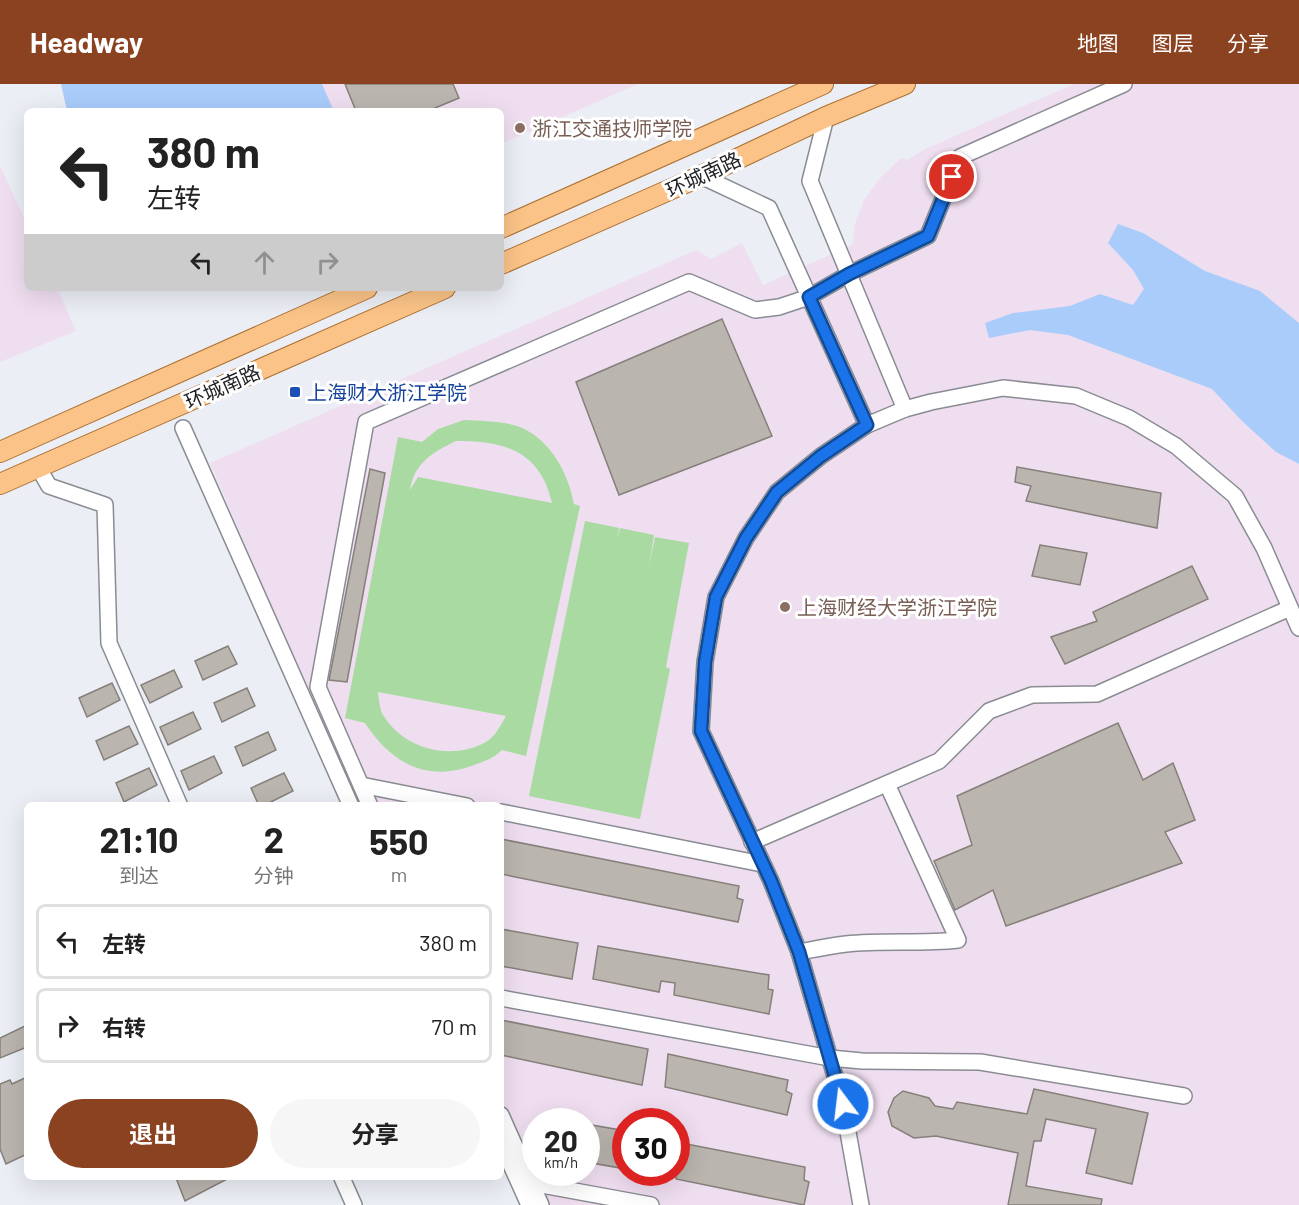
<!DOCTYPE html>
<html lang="zh">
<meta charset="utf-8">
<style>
body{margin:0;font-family:Barlow,"Noto Sans SC",sans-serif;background:#f6f6f6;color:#222;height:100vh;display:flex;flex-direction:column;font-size:22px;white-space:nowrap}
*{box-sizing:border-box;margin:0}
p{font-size:20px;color:#767676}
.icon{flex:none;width:33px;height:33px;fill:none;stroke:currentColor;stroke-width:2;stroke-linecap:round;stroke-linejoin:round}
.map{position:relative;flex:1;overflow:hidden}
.side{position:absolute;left:24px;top:718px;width:480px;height:378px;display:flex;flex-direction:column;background:#fff;border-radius:9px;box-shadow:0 6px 24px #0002}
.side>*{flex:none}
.top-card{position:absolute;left:24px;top:24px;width:480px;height:183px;border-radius:9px;box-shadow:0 6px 24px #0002;background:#fff;color:#222;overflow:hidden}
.speed{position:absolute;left:522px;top:1024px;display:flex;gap:12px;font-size:30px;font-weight:700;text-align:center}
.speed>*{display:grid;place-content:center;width:78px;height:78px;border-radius:50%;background:#fff;box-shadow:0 6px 24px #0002;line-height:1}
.speed small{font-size:15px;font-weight:400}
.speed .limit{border:9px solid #d22;background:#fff;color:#111}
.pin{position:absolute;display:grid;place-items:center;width:51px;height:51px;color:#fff;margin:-26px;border:3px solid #fff;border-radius:50%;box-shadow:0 2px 6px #0007}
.me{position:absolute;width:66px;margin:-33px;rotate:345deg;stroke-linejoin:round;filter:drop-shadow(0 0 4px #0008)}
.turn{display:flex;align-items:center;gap:21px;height:126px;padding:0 24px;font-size:27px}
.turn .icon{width:78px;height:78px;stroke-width:2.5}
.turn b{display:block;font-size:42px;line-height:51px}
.lanes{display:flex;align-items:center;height:57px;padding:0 24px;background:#0003;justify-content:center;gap:30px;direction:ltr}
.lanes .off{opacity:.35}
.eta{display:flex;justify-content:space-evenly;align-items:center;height:102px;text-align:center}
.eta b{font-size:36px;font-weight:700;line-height:42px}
.button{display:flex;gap:12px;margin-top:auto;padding:12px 24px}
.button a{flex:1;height:69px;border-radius:36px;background:#8a4220;color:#fff;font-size:24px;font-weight:700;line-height:69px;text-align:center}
.button a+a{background:#f6f6f6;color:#222}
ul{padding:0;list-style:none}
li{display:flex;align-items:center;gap:18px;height:75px;margin:0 12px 9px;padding:0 12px;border:3px solid #e0e0e0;border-radius:9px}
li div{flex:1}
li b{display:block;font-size:22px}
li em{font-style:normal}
header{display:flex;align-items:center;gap:36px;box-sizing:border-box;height:84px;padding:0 30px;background:#8a4220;color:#fff}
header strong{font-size:28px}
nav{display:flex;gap:33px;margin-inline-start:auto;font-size:21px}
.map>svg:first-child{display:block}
</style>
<header>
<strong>Headway</strong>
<nav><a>地图</a><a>图层</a><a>分享</a></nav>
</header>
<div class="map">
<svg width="1299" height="1121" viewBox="0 0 1299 1121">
<rect width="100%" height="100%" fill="#eceef6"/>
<g fill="#efdef0" fill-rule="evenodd">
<polygon points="322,0 638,0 501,60 501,27 334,27"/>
<path d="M1074 0H1299V1121H532L501 1050V722L357 721 210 379 696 166 711 175 742 159 763 201 852 161 855 140 864 116 881 93 901 74 907 76 925 65ZM536 1038H586V1089H536ZM626 1038H676V1089H626Z"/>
<polygon points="0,82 27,140 27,204 57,204 76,247 0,278"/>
</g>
<g fill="#a8daa1" fill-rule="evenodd">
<path d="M464 336C482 337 503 337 520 343 551 356 568 389 574 420L580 422 526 672 502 666C494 674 485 677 474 681 427 699 391 679 365 639L345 634 398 353 422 358 438 345ZM456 357C504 357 540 366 552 419L418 393 410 406C414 379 433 368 456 357ZM378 609V608L506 632C501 641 495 653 486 658 452 677 404 666 383 631 380 626 379 616 378 609Z"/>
<polygon points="585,437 619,444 617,455 620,444 654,451 649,482 655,453 689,459 666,583 670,585 640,735 529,712"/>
</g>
<g fill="#a9ccfb">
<polygon points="61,0 322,0 334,27 67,27"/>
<polygon points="1118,140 1143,149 1205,187 1260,207 1299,239 1299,380 1276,368 1243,338 1212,305 1068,251 1030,246 989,254 985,239 1013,229 1070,222 1100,210 1133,221 1144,205 1133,186 1108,159"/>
</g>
<g fill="#bab5ae" stroke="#85807a" stroke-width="1.5">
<polygon points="345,0 453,0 459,14 428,27 356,27"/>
<polygon points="722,235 772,352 619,411 576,298"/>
<polygon points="1017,383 1161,409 1157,444 1026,417 1031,402 1015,398"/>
<polygon points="370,385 385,389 347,598 329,596"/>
<polygon points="1040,461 1087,469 1080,501 1032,492"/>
<polygon points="1192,482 1208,515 1065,580 1051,553 1097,537 1093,528"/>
<polygon points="228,562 237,580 203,596 195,577"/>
<polygon points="174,586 182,603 150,619 141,601"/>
<polygon points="112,599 120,616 87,633 79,614"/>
<polygon points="247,604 255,622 222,638 214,619"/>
<polygon points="193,628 201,645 168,661 160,643"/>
<polygon points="1118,639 1143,696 1173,679 1195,736 1165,748 1182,779 1006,842 993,806 955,826 934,777 972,761 957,712"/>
<polygon points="129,642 138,660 104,676 96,657"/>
<polygon points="268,648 276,666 243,682 235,663"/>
<polygon points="214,672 222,689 189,706 181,687"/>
<polygon points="149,684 157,701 124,718 116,699"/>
<polygon points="284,689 293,707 263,722 259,722 251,704"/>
<polygon points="501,755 739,802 737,814 743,816 738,838 501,790"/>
<polygon points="501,845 578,859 572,895 501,882"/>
<polygon points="598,862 769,891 768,905 773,906 769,930 674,911 675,899 661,897 659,908 593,895"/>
<polygon points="501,936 648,965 642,1001 501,971"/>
<polygon points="27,941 27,963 0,974 0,954"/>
<polygon points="668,970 788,996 786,1007 792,1010 787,1031 665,1003"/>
<polygon points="27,993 27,1070 6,1080 0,1065 0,1000 10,996 12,1000"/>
<polygon points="1034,1005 1148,1029 1132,1100 1086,1089 1096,1045 1046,1035 1041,1057 1034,1057 1026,1102 1102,1115 1101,1121 1008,1121 1018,1069 936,1052 914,1054 892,1042 888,1028 894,1014 903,1007 929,1014 935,1022 953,1025 957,1018 1027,1030"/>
<polygon points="586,1040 626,1047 626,1085 586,1078"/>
<polygon points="676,1058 805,1083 804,1096 809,1098 804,1121 676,1095"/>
<polygon points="176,1094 229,1094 185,1117"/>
</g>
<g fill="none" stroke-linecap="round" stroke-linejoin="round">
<defs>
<g id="minor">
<polyline points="826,33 810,97 905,325"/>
<polyline points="701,92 769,124 867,341"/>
<polyline points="183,344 351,722"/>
<polyline points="38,383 49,402 105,421 109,559 180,722"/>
<polyline points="361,701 467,722"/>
<polyline points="370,722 318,603 366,338 689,198 755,226 779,223 809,213 849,190 928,152 960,73 1124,0"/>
<polyline points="501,728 762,780"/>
<polyline points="752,758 939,677 989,627 1032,611 1097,610 1290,524"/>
<path d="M799 868C815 865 830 862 846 860 883 856 921 860 958 856L887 700"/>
<polyline points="501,914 830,974 862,977 980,978 1184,1012"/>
<polyline points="501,1031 541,1121"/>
<polyline points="501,1059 529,1121"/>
<polyline points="342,1094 354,1121"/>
<polyline points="531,1099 651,1121"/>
<polyline points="861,1121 843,1020 799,868 771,797 701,647 705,578 716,513 746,454 777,408 821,372 867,341 905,325 931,318 1003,304 1076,312 1129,334 1176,362 1235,412 1264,464 1299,544"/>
</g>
<g id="major">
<polyline points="501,144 823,0"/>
<polyline points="501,180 701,92 826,33 905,0"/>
<polyline points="0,368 367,204"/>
<polyline points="0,400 445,204"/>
</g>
</defs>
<use href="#minor" stroke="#898c93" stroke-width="18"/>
<use href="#major" stroke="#ac7030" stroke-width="22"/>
<use href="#minor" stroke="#fff" stroke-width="15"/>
<use href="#major" stroke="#fbc387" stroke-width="20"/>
</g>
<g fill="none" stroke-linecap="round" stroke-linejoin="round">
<defs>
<polyline id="route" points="843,1020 799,868 771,797 701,647 705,578 716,513 746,454 777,408 821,372 867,341 809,213 849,190 928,152 952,93"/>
</defs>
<use href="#route" stroke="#114b97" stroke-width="15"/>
<use href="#route" stroke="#1a73e8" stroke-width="10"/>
</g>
<g fill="#8d6e63" stroke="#fff" stroke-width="2">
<circle cx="520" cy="44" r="6"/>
<circle cx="785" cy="523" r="6"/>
</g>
<rect fill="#1a4fb4" stroke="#fff" stroke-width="2" x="289" y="302" width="12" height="12" rx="3"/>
<g text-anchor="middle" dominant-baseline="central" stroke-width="6" stroke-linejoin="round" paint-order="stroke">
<g font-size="20" fill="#785e54" stroke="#fff" text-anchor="start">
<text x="532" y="44">浙江交通技师学院</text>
<text x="797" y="523">上海财经大学浙江学院</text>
</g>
<g font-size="20" fill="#1e1f22" stroke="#fff">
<text transform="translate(703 90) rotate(-25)">环城南路</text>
<text transform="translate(222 302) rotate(-24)">环城南路</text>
</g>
<g font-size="20" fill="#164399" stroke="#fff" text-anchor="start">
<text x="307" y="308">上海财大浙江学院</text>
</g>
</g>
</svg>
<div class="speed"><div>20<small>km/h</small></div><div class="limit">30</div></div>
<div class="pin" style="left:952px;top:93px;background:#d93025"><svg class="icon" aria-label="arrive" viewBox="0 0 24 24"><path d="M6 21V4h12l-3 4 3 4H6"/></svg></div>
<svg class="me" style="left:843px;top:1020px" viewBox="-20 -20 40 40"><circle r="17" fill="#1a73e8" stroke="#fff" stroke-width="3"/><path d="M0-11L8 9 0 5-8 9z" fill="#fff"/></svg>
<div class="top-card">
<div class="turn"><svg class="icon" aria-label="left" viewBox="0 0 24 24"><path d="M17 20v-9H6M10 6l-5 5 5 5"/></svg><div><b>380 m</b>左转</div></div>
<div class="lanes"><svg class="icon" aria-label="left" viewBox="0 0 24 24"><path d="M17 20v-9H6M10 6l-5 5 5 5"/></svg><svg class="icon off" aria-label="ahead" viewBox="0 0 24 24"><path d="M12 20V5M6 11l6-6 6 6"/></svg><svg class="icon off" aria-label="right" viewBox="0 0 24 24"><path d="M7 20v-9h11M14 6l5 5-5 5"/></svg></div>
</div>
<section class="side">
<div class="eta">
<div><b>21:10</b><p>到达</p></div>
<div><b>2</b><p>分钟</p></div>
<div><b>550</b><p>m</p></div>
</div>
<ul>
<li><svg class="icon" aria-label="left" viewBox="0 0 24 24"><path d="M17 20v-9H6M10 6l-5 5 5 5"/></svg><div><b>左转</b></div><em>380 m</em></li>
<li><svg class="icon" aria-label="right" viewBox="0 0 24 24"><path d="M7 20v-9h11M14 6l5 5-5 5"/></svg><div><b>右转</b></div><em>70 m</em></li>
</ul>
<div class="button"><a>退出</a><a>分享</a></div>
</section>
</div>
